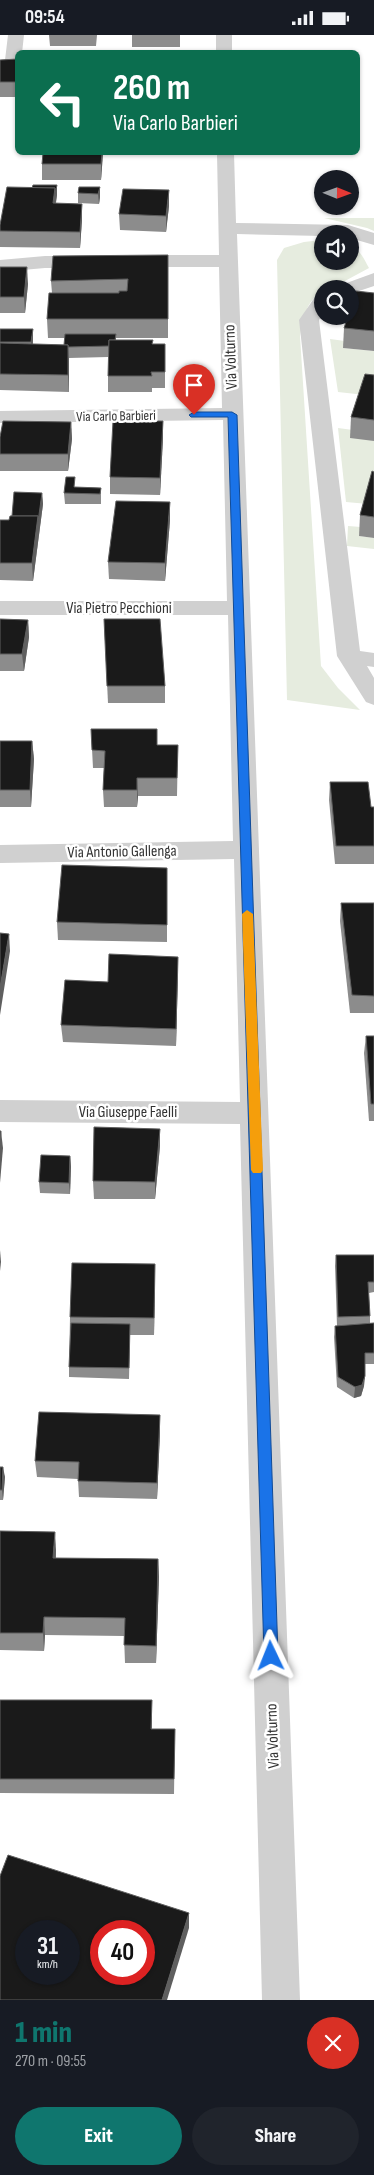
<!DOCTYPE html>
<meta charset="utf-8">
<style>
body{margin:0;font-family:"Sofia Sans Condensed",sans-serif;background:#20242c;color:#f1f3f6;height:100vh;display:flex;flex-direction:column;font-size:19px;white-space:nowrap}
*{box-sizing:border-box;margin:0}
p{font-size:16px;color:#9ea1a6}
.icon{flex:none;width:28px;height:28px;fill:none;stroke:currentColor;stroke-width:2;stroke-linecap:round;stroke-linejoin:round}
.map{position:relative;height:1965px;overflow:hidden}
.details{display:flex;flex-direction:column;background:#171b24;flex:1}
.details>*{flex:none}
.guide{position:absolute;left:15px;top:15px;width:345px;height:105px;border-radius:8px;box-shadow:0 1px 4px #0004;background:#0b6e4f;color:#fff;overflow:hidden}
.needle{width:32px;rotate:91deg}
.controls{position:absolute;left:314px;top:135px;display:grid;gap:10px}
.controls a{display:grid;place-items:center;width:45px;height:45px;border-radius:50%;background:#171b24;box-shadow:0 1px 4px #0004;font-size:25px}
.speed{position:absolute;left:15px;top:1885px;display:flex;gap:10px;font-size:25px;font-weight:700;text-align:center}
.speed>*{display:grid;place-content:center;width:65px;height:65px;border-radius:50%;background:#171b24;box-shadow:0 1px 4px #0004;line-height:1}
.speed small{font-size:12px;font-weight:400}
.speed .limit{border:8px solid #d22;background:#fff;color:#111}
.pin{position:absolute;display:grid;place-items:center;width:42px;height:42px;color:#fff;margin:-51px -21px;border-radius:50% 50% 50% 0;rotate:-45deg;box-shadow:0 0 5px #0007}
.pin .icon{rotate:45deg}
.me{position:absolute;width:55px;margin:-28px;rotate:358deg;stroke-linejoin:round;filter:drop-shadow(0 0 4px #0008)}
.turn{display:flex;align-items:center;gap:18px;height:105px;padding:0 15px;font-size:22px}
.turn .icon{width:65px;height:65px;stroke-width:2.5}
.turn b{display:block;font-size:35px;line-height:42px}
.round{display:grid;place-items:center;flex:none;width:52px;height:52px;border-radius:26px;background:#20242c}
.headline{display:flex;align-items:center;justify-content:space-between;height:85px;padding:0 15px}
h1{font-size:30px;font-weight:800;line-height:38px;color:#0f766e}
.action{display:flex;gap:10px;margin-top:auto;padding:10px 15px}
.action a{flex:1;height:58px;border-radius:30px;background:#0f766e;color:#fff;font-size:20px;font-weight:800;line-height:58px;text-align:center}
.action a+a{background:#20242c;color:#f1f3f6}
.status{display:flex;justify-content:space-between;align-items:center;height:35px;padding:0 25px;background:#171b24;direction:ltr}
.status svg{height:14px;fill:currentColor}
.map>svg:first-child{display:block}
</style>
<div class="status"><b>09:54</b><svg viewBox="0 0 49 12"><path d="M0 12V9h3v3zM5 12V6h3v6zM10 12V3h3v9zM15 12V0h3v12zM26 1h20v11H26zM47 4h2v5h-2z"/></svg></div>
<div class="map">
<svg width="374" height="1965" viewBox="0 0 374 1965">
<rect width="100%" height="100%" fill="#fff"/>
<g fill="#e6ecdf">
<polygon points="324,183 374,183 374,196 367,193"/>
<path d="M321 205H322V226H350V211C360 214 364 224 369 233L330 254H322V257C306 265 303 285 300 301L321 631 338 653 360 675 287 665 277 225 284 213 304 207Z"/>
<polygon points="330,304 345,306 343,313 374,316 374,361 338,357"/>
<polygon points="338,393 353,395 374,406 374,458 368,469 346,467"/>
<polygon points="348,491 361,492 359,501 374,503 374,514 347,511"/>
</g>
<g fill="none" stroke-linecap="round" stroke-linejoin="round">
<g fill="#d0d0d0" fill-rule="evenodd">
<polygon points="8,0 24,0 22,18 18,18 18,29 7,28 5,25"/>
<rect x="216" y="0" width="16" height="18"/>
<polygon points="217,118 234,118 236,188 348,190 374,198 374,210 350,203 350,199 322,199 322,201 237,199 300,1965 262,1965 240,1089 0,1087 0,1065 240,1067 234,824 0,828 0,810 233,806 228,580 0,580 0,566 227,566 223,385 0,388 0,376 222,373 219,232 131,232 124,230 122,226 124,222 131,220 219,220"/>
<polygon points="45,221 91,221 98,223 100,227 98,231 91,233 45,233 0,237 0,225"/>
<polygon points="374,238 374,251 350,259 350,254 339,254 341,250"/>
<polygon points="322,260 322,279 319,285 360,616 374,618 374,632 367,631 374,643 374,670 366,667 337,621 299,285 315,262"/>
</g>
</g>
<g fill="#8c8c8c">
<polygon points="49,0 97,0 96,11 50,11"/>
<rect x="132" y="0" width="48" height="12"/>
<polygon points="18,24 17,62 0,62 0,25"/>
<polygon points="103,118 101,145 42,145 42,129"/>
<polygon points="57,150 57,160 56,168 82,185 80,213 0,212 0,190 32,153"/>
<polygon points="100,152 100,162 99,169 78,168 78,158"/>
<polygon points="169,171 166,197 120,195 119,179"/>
<polygon points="0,232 28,249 25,278 0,278"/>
<polygon points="168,239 168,303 116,303 116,305 153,309 165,309 165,353 152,353 152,357 108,357 108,322 69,323 69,357 0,355 0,294 33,305 33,309 64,310 65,303 48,303 47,284 52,258 51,246"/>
<polygon points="374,258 374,316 343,313 344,293"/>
<polygon points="374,340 374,406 350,403 351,382"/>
<polygon points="163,386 163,403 160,460 110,459 110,442"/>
<polygon points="71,387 72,404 68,436 0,436 0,402"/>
<polygon points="374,437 374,503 359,501 360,480"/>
<polygon points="75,452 101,453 101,469 65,469 64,458"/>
<polygon points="42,458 43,469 33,546 0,545 0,485 9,485 11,481"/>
<polygon points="170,485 165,546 109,544 108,527"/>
<polygon points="0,584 28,585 29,602 24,636 0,636"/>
<polygon points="104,584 165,651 165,668 108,668"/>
<polygon points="91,694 157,710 178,710 177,761 138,761 137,772 104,772 103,755 104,733 93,733"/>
<polygon points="0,706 32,706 34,724 31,772 0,772"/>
<polygon points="330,747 371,772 374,772 374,829 335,829 329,765"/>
<polygon points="167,833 167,907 58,905 57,887"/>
<polygon points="341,868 374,868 374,978 350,978 340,886"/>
<polygon points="178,922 176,1011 63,1007 61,990 108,947"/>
<polygon points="366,1001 374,1001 374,1086 369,1086 364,1018"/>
<polygon points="160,1094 160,1111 155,1164 94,1164 93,1146"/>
<polygon points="70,1121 71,1132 70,1159 40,1158 39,1147"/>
<polygon points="336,1220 374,1220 374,1257 369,1258 370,1281 370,1288 374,1288 374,1329 365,1329 364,1351 361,1361 354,1363 337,1352 334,1302 335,1291 337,1291 335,1231"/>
<polygon points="155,1229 154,1300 130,1300 129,1344 69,1342 69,1332 70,1282"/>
<polygon points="160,1380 160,1397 157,1464 79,1462 78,1444 37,1442 35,1426"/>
<polygon points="0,1432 5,1442 3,1465 0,1465"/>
<polygon points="0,1496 56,1515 56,1523 158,1524 159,1542 156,1628 125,1628 124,1601 45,1600 44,1616 0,1615"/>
<polygon points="0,1665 152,1681 152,1694 175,1694 174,1759 0,1758"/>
</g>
<g fill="#5f5f5f">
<polygon points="18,34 18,56 17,62 16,47"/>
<polygon points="102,118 103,118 101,145 101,129"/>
<polygon points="57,150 57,160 53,184 53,168 55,153"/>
<polygon points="100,152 100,162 99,169 98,159"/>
<polygon points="169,155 169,171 166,197 166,181"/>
<polygon points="82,169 82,185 80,213 80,197"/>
<polygon points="27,232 28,249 25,278 24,262"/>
<polygon points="33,294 33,305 32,318 31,307"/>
<polygon points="68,310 69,326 69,357 68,340"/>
<polygon points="163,386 163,403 160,460 160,443"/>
<polygon points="71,387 72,404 68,436 68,419"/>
<polygon points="42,458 43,469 33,546 32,528 38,481"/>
<polygon points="170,467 170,485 165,546 165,528"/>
<polygon points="28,585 29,602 24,636 22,619"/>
<polygon points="32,706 34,724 31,772 30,755"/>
<polygon points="137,743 138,761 137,772"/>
<polygon points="9,899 10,916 0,980 0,953"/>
<polygon points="178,922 178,939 176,1011 176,994"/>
<polygon points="160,1094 160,1111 155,1164 155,1147"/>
<polygon points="1,1096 3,1113 0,1148 0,1111"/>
<polygon points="70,1121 71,1132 70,1159 69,1148"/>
<polygon points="0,1215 1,1227 0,1236"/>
<polygon points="155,1229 155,1246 154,1300 154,1283"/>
<polygon points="365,1341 364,1351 361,1361 354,1363 355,1352"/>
<polygon points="160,1380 160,1397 157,1464 157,1448"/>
<polygon points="3,1432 5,1442 3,1465 2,1455"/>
<polygon points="55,1497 56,1515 55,1541 53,1523"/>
<polygon points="158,1524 159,1542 156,1628 156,1611"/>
<polygon points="44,1582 45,1600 44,1616 43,1598"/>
<polygon points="152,1665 152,1681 151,1709 151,1694"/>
<polygon points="189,1878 189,1893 167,1965 162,1965"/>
</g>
<g fill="#1a1a1a" stroke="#5f5f5f" fill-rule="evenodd">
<polygon points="18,24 18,34 16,47 0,47 0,25"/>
<polygon points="43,118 102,118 101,129 42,129"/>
<polygon points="33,150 57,150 55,159 55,153 32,153"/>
<polygon points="7,152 55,153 53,168 82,169 80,197 0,196 0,190"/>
<polygon points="79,152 100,152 98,159 78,158"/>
<polygon points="123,154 169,155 166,181 119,179"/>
<polygon points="168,220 168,284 47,284 49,258 119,258 119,256 127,256 128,244 51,246 53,221"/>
<polygon points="0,232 27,232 24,262 0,262"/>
<polygon points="356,256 374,258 374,296 344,293 348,281 350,281 350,273"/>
<polygon points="0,294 33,294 31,307 0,307"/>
<polygon points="65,299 116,299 115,305 109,305 109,311 68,312 68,310 64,310"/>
<polygon points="109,305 153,305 152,309 165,309 165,337 151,337 152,341 108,341"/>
<polygon points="0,308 68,310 68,340 0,339"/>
<polygon points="365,339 374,340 374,385 351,382"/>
<polygon points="3,386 71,387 68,419 0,419 0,402"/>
<polygon points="113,386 163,386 160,443 110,442"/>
<polygon points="372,436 374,437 374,482 360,480"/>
<polygon points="66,442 75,442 74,452 101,453 100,459 64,458"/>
<polygon points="14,457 42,458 38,487 38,481 12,481"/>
<polygon points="116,466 170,467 165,528 108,527"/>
<polygon points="10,481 38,481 32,528 0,528 0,485 9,485"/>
<polygon points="0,584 28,585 22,619 0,619"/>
<polygon points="104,584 160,584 165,651 107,651"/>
<polygon points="91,694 157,694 157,710 178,710 177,743 137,743 137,755 103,755 105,716 92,715"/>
<polygon points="0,706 32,706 30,755 0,755"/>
<polygon points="330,747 368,747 371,772 374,772 374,811 336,811"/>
<polygon points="62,830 167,833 167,890 57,887"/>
<polygon points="341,868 374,868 374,961 352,960"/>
<polygon points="0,898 9,899 0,953"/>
<polygon points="109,919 178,922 176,994 61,990 65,945 108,947"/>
<polygon points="366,1001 374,1001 374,1069 371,1069"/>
<polygon points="94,1092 160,1094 155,1147 93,1146"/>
<polygon points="0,1096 1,1096 0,1111"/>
<polygon points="41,1120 70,1121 69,1148 39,1147"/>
<polygon points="336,1220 374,1220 374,1247 368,1247 370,1281 338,1282"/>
<polygon points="72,1228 155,1229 154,1283 70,1282"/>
<polygon points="71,1288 130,1289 129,1333 69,1332"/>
<polygon points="374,1288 374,1318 365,1318 365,1341 362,1350 355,1352 338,1342 335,1291"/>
<polygon points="39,1377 160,1380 157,1448 78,1446 79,1427 35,1426"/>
<polygon points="0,1432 3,1432 2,1455 0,1455"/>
<polygon points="0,1496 55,1497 53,1523 158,1524 156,1611 124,1610 125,1583 44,1582 43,1598 0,1598"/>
<polygon points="0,1665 152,1665 151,1694 175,1694 174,1744 0,1744"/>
<path d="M8 1820 189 1878 162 1965H0V1841ZM26 1896H69V1939H26ZM101 1896H144V1939H101Z"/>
</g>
<polygon fill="#1a73e8" stroke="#114b97" points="194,377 232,377 237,380 278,1621 276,1625 271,1627 266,1625 264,1621 228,382 191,382 189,380"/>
<polygon fill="#f59e0b" points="247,875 253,879 263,1135 261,1138 253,1138 251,1135 242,879"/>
<g text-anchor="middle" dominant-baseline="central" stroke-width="5" stroke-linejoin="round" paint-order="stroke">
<g font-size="14" fill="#333" stroke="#fff">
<text transform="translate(116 381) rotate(-1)">Via Carlo Barbieri</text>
</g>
<g font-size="16" fill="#333" stroke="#fff">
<text transform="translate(231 322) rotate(-92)">Via Volturno</text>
<text x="119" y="573">Via Pietro Pecchioni</text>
<text transform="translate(122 817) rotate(-1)">Via Antonio Gallenga</text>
<text x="128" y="1077">Via Giuseppe Faelli</text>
<text transform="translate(273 1701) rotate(-92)">Via Volturno</text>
</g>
</g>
</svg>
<div class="controls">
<a><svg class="needle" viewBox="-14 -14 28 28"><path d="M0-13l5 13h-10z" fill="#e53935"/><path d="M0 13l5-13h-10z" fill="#9ea1a6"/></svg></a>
<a><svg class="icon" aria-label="sound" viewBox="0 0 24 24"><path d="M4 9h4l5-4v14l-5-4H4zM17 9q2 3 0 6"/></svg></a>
<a><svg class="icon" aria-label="search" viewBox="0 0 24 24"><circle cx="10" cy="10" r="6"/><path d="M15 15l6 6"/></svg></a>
</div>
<div class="speed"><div>31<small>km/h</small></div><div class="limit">40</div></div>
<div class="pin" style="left:194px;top:380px;background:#d93025"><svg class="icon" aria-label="arrive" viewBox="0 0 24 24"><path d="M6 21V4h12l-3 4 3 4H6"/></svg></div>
<svg class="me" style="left:271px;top:1621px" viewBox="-20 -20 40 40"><path d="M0-17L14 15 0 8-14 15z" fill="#1a73e8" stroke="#fff" stroke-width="4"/></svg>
<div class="guide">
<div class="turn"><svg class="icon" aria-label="left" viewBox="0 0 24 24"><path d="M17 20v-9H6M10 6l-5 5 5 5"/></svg><div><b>260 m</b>Via Carlo Barbieri</div></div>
</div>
</div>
<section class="details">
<div class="headline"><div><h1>1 min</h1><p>270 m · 09:55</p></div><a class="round" style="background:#d93025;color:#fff"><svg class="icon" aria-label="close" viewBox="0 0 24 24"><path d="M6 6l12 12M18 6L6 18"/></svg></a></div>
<div class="action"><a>Exit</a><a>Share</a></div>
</section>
